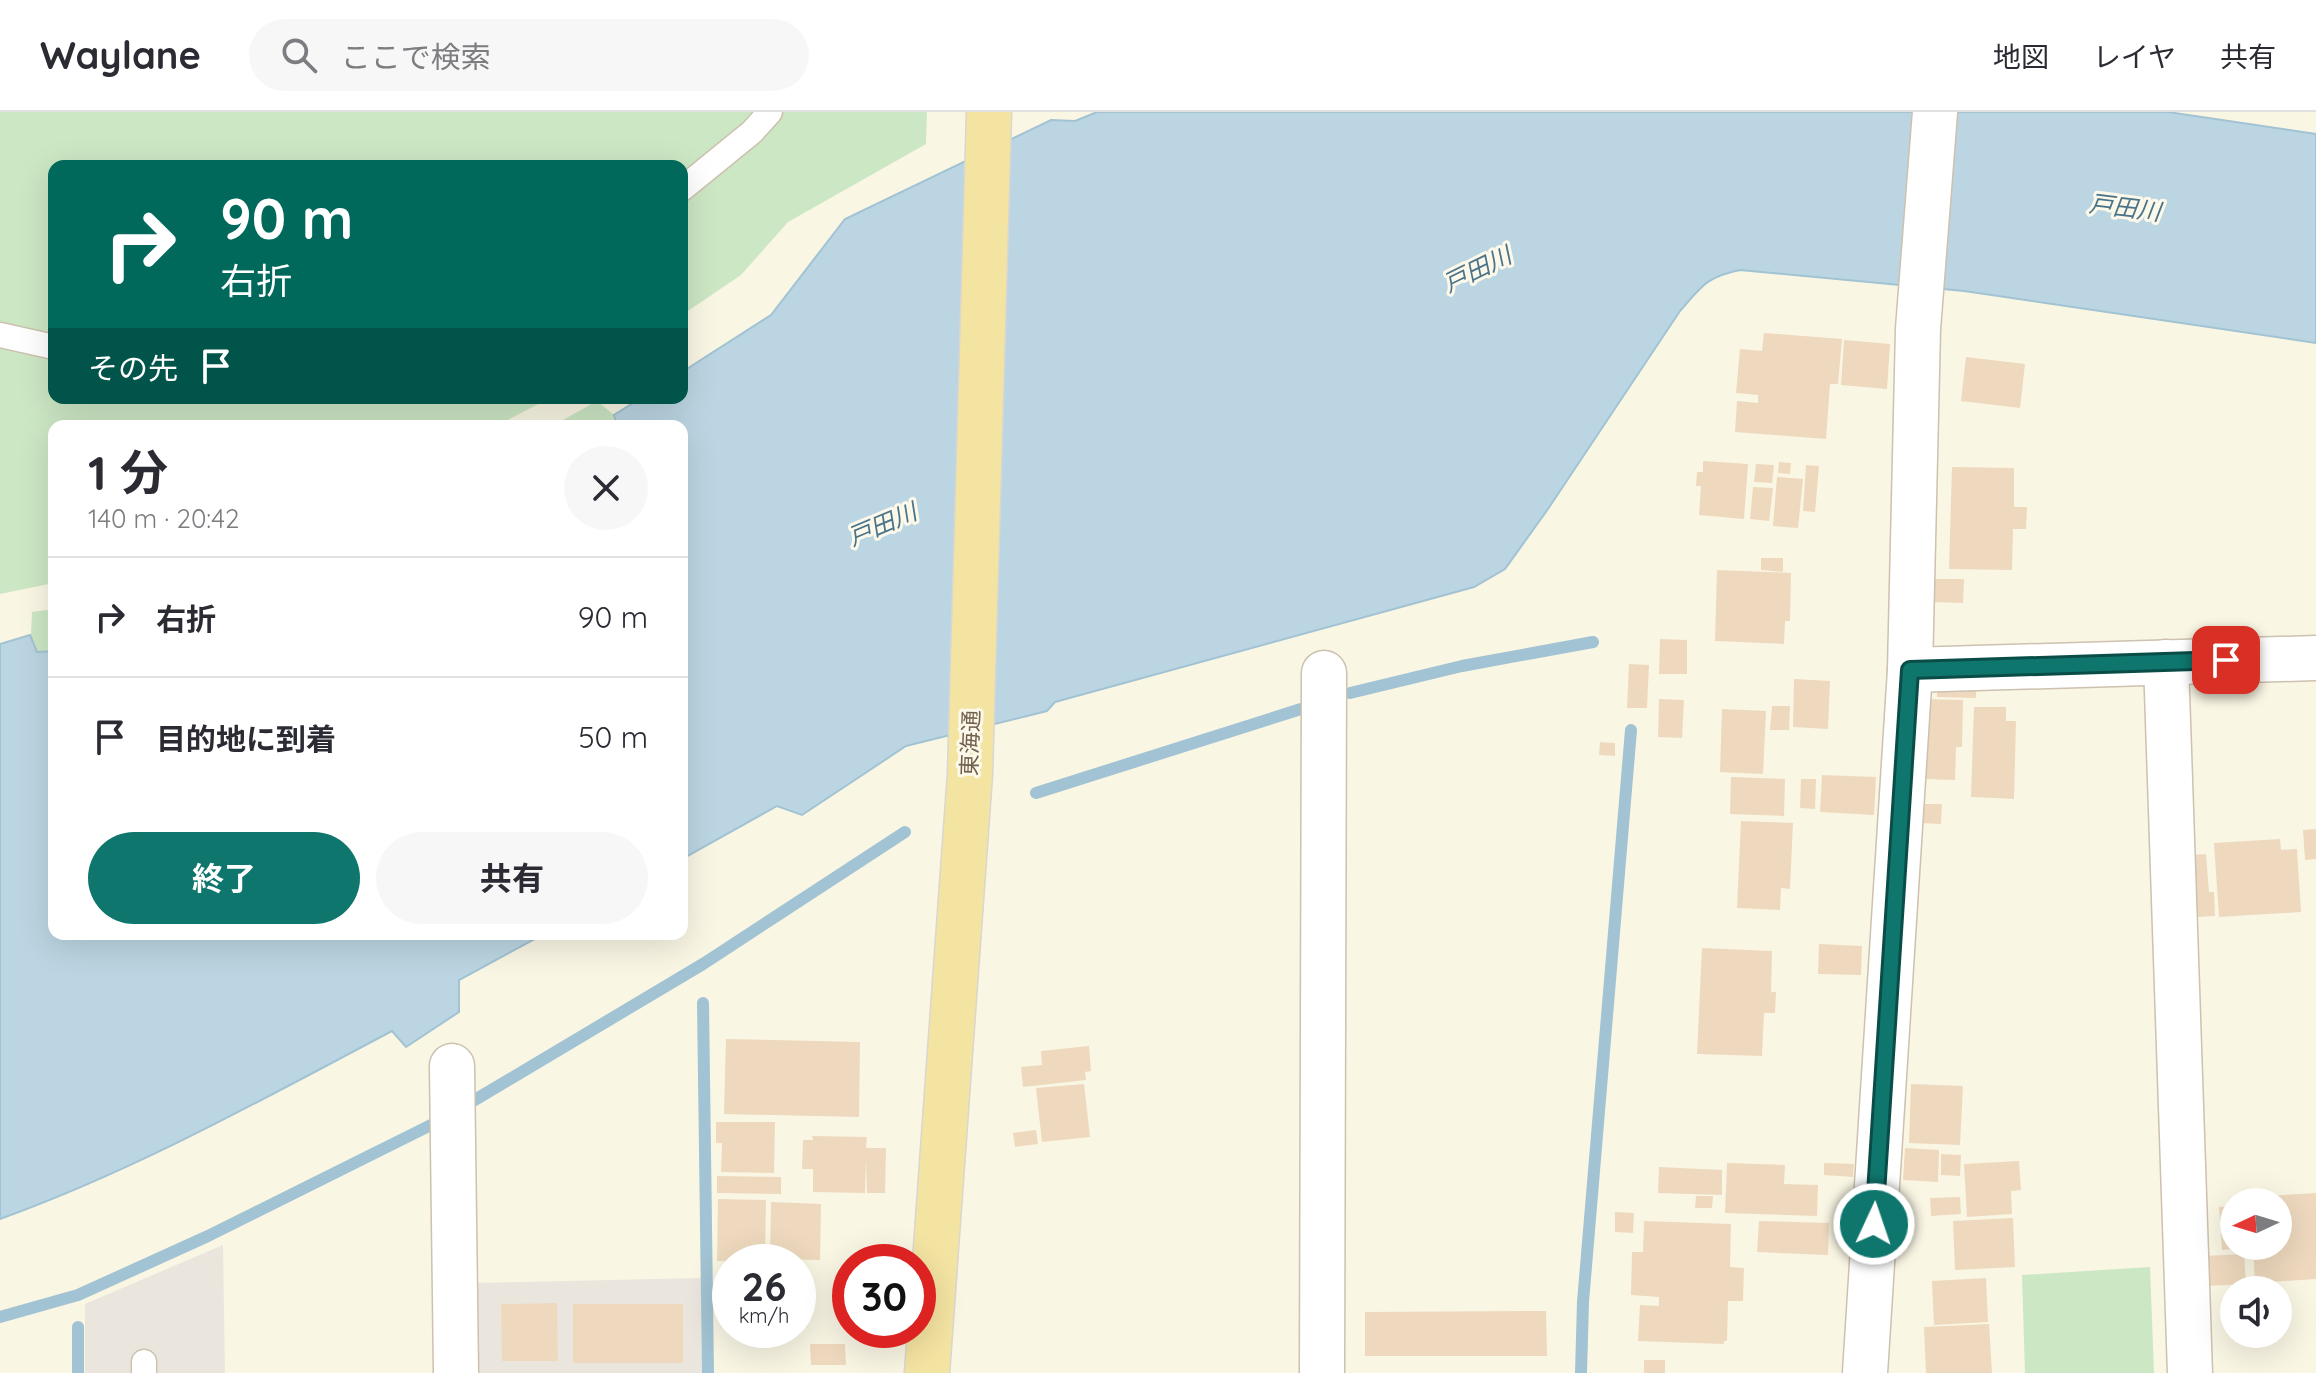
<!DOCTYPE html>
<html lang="ja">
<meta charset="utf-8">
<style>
body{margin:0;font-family:Quicksand,"Noto Sans JP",sans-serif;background:#f7f7f7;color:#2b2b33;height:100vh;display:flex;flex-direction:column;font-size:30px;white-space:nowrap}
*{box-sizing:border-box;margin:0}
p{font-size:26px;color:#7c7c81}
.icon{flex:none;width:44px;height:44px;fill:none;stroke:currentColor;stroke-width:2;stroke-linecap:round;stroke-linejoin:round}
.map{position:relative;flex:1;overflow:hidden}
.panel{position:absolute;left:48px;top:308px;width:640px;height:520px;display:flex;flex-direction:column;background:#fff;border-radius:16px;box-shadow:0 8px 32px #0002}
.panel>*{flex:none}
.top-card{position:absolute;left:48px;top:48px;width:640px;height:244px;border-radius:16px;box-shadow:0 8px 32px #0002;background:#00695c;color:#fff;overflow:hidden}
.needle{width:52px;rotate:266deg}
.fabs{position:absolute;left:2220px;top:1076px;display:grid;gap:16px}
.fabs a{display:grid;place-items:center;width:72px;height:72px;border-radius:50%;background:#fff;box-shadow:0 8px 32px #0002;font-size:40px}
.speed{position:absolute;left:712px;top:1132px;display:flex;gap:16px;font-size:40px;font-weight:700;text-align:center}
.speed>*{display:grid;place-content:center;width:104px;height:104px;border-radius:50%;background:#fff;box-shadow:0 8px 32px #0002;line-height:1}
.speed small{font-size:20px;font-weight:400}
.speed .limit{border:12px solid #d22;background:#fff;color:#111}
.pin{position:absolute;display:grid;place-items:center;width:68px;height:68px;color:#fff;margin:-34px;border-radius:16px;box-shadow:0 4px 12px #0006}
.me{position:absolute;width:88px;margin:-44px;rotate:3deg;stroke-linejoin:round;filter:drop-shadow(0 0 6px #0008)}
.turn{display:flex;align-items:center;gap:28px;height:168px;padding:0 40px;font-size:36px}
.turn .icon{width:104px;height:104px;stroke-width:2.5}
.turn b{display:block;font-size:56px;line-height:68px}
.then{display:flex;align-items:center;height:76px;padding:0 40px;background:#0003;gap:16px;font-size:30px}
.round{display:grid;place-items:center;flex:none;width:84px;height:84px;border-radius:42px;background:#f7f7f7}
.headline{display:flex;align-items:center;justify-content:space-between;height:136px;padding:0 40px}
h1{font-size:48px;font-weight:700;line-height:60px}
.cta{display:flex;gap:16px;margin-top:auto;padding:16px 40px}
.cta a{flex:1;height:92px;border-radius:48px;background:#0f766e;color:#fff;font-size:32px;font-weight:700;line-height:92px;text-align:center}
.cta a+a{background:#f7f7f7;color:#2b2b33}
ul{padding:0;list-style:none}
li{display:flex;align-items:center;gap:24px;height:120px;padding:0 40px;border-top:2px solid #e1e1e2}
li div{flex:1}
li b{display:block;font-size:30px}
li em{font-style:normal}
header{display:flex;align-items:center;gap:48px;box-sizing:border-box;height:112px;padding:0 40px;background:#fff;border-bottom:2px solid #e1e1e2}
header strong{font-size:38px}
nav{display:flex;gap:44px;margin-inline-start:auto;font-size:28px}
.search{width:560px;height:72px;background:#f7f7f7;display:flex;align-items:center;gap:20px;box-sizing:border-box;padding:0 28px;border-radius:44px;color:#7c7c81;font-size:30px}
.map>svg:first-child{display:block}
</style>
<header>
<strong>Waylane</strong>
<div class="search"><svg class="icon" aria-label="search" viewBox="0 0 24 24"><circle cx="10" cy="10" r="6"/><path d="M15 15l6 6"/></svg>ここで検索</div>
<nav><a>地図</a><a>レイヤ</a><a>共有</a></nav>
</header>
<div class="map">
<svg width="2316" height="1261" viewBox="0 0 2316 1261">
<rect width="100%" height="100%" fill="#faf6e4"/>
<g fill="#eae6de">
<polygon points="223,1133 225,1261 85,1261 85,1192"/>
<polygon points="701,1166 702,1261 475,1261 473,1171"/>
</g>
<g fill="#cce7c4">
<polygon points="0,0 927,0 926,32 788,110 741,163 682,203 682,54 54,54 54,286 550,286 496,314 54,314 54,471 0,482"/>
<polygon points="597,289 614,303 617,314 552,314"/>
<polygon points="54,497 54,538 36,540 31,523 32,500"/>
<polygon points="2150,1155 2154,1261 2025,1261 2022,1163"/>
</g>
<g fill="#bbd5e2" stroke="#a2c3d3" stroke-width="2">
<path d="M1097 0H2168L2316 22V231L1964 179 1740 158C1706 165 1702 174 1680 199L1548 397 1505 457 1474 475 1055 590 1047 599 906 634 802 703 777 694 682 747V314H617L614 303 641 286H682V260L771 203 845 107 1051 8 1075 9Z"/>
<path d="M30 523 37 540 54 539V822H544L459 868V900L406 935 392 919C265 986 136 1058 0 1107V532Z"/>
</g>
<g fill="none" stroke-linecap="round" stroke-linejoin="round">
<g stroke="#a2c3d3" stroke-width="12">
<polyline points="1350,581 1462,554 1593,530"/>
<polyline points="1036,681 1301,597"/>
<polyline points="703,891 708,1261"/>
<polyline points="473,989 703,852 905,720"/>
<polyline points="0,1205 78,1183 208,1124 439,1009"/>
<polyline points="78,1215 78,1261"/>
<polyline points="1581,1261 1583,1190 1631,618"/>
</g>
</g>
<g fill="#eed9be">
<polygon points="1764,221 1842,227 1838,272 1830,272 1826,327 1735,320 1737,289 1758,291 1758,283 1736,281 1740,237 1762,239"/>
<polygon points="1844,228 1890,232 1887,277 1841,273"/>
<polygon points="1966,245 2025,252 2020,296 1961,289"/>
<polygon points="1703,349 1748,352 1744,407 1699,403 1701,374 1696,374 1697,360 1703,360"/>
<polygon points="1779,350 1791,351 1790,362 1778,361"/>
<polygon points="1756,352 1774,353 1772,371 1754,370"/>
<polygon points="1806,353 1819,354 1815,400 1803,399"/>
<polygon points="1952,355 2014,356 2014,395 2027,395 2026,417 2013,417 2012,458 1949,457"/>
<polygon points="1777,365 1803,367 1798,416 1773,414"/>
<polygon points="1753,375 1773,376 1769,409 1750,407"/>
<polygon points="1761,446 1783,446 1783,460 1761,458"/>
<polygon points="1717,458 1791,461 1790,509 1785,509 1784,532 1715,529"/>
<polygon points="1930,467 1964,467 1963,491 1930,490"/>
<polygon points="1660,527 1687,528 1687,562 1659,562"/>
<polygon points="1629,552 1649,553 1647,596 1627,596"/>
<polygon points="1794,567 1830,569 1828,617 1793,615"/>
<polygon points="1937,571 1976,571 1976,586 1937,585"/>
<polygon points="1659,587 1684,588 1682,626 1658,625"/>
<polygon points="1922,587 1963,588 1962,635 1956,635 1955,668 1926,667 1927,640 1921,640"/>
<polygon points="1772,594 1790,594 1789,618 1770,618"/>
<polygon points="1974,595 2006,595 2006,609 2016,609 2014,687 1971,685"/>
<polygon points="1722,597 1766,599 1763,662 1720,660"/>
<polygon points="1600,630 1615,631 1615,644 1599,643"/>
<polygon points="1822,663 1876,665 1874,703 1820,700"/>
<polygon points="1731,665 1785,667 1784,704 1730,702"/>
<polygon points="1801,667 1816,667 1815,697 1800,696"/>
<polygon points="1920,692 1942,692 1941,712 1920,711"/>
<polygon points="1741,709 1793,711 1790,777 1781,776 1780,798 1737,796"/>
<polygon points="2316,717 2316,747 2305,748 2303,718"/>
<polygon points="2280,727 2281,738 2297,737 2301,800 2219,805 2214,731"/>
<polygon points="2206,742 2209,780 2214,780 2215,804 2197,805 2193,743"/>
<polygon points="1819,832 1862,834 1861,863 1818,862"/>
<polygon points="1702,836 1772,839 1771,880 1776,880 1775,901 1764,901 1762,944 1697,942"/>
<polygon points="726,927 860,930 859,1005 724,1002"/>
<polygon points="1089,934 1091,959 1085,960 1086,968 1023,975 1021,955 1042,953 1041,939"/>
<polygon points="1084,972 1090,1025 1042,1030 1036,976"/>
<polygon points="1911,972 1963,974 1960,1033 1909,1031"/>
<polygon points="716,1010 775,1010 774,1061 721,1060 722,1031 716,1031"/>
<polygon points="1036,1018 1038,1032 1015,1035 1013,1021"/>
<polygon points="812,1024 867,1025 866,1036 886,1036 885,1081 867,1081 866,1047 865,1081 813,1080 813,1057 802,1057 803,1028 813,1028"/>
<polygon points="1905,1036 1939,1038 1938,1070 1903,1068"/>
<polygon points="1941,1042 1961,1043 1960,1064 1941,1063"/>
<polygon points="2019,1049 2021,1078 2011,1079 2012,1102 1967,1105 1964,1052"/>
<polygon points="1727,1051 1785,1053 1784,1072 1818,1073 1817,1104 1725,1101"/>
<polygon points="1824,1051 1854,1052 1853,1065 1824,1063"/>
<polygon points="1659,1055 1722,1058 1722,1083 1658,1081"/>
<polygon points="717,1064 781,1065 781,1082 717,1081"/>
<polygon points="2316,1081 2316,1167 2255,1171 2253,1134 2278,1134 2278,1090 2250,1090 2250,1085"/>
<polygon points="1696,1084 1713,1084 1712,1096 1695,1096"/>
<polygon points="1960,1085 1961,1102 1931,1104 1930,1086"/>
<polygon points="718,1087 766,1088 765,1150 717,1149"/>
<polygon points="771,1090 821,1092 820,1148 770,1147"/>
<polygon points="2234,1094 2234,1134 2247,1134 2247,1136 2222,1138 2219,1095"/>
<polygon points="1615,1100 1634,1101 1633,1121 1615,1120"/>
<polygon points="2013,1106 2015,1155 1955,1158 1953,1109"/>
<polygon points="1644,1109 1731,1112 1730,1155 1744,1156 1743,1189 1728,1189 1727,1229 1724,1229 1724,1232 1638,1229 1640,1193 1659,1194 1659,1185 1631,1183 1632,1140 1643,1140"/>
<polygon points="1759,1109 1829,1111 1828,1143 1757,1140"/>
<polygon points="2244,1142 2246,1172 2206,1174 2204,1144"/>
<polygon points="1986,1166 1988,1210 1934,1213 1932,1169"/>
<polygon points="557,1191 558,1249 502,1249 501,1192"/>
<rect x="573" y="1192" width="110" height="59"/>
<polygon points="1546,1199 1547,1244 1365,1244 1365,1200"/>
<polygon points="1989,1212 1992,1261 1926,1261 1924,1215"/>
<polygon points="810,1232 845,1232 846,1253 811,1253"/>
<rect x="1644" y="1248" width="21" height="13"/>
</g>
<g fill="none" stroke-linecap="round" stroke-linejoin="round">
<defs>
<g id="lane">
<polyline points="682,77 752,20 770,0"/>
<polyline points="0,223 54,235"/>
<polyline points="144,1250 144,1261"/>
</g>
<g id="street">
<polyline points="2166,550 2190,1261"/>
<polyline points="1910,558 2316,546"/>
<polyline points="452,954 456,1261"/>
<polyline points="1322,1261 1324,561"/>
<polyline points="1865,1261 1910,558 1918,217 1935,0"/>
</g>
<polyline id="primary" points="927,1261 970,662 989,0"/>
</defs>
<use href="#lane" stroke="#cdc1af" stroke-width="27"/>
<use href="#street" stroke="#cdc1af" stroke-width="47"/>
<use href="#primary" stroke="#dad6d0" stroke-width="47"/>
<use href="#lane" stroke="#fff" stroke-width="24"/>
<use href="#street" stroke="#fff" stroke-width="44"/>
<use href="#primary" stroke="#f4e4a2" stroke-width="44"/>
</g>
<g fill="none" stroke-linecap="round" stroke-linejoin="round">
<defs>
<polyline id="route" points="1874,1112 1910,558 2226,548"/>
</defs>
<use href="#route" stroke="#0a4d48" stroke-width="20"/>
<use href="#route" stroke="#0f766e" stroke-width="14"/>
</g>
<g text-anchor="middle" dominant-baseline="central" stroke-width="6" stroke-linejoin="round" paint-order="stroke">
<g font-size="22" fill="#71604c" stroke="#fdf9ea">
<text transform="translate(970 631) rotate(-88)">東海通</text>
</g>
<g font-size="24" font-style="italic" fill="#4b748a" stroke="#fdf9ea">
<text transform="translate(2125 95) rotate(7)">戸田川</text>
<text transform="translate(1477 157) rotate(-26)">戸田川</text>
<text transform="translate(882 412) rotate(-23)">戸田川</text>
</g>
</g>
</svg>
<div class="fabs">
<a><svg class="needle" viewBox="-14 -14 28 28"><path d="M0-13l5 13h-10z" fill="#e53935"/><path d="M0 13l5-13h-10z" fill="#7c7c81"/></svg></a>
<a><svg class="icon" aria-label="sound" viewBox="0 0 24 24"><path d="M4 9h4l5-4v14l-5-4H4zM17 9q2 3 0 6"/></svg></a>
</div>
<div class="speed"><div>26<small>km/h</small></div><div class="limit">30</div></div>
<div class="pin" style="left:2226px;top:548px;background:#d93025"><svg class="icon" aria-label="arrive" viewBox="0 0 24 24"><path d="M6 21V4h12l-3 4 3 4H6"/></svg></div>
<svg class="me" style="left:1874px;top:1112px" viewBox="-20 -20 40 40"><circle r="17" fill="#0f766e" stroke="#fff" stroke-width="3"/><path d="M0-11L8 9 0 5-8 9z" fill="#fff"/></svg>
<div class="top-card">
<div class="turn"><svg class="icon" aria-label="right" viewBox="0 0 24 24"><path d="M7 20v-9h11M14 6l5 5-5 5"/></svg><div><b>90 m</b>右折</div></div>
<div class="then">その先<svg class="icon" aria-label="arrive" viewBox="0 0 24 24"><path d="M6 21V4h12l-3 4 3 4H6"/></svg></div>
</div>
<section class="panel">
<div class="headline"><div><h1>1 分</h1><p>140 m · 20:42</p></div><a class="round"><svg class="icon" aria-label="close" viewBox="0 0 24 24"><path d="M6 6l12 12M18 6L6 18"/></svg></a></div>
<ul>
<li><svg class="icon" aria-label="right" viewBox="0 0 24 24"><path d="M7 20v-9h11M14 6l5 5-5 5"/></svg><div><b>右折</b></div><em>90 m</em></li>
<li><svg class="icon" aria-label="arrive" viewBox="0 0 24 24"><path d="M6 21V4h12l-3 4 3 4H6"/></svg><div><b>目的地に到着</b></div><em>50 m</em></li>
</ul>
<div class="cta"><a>終了</a><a>共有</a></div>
</section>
</div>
